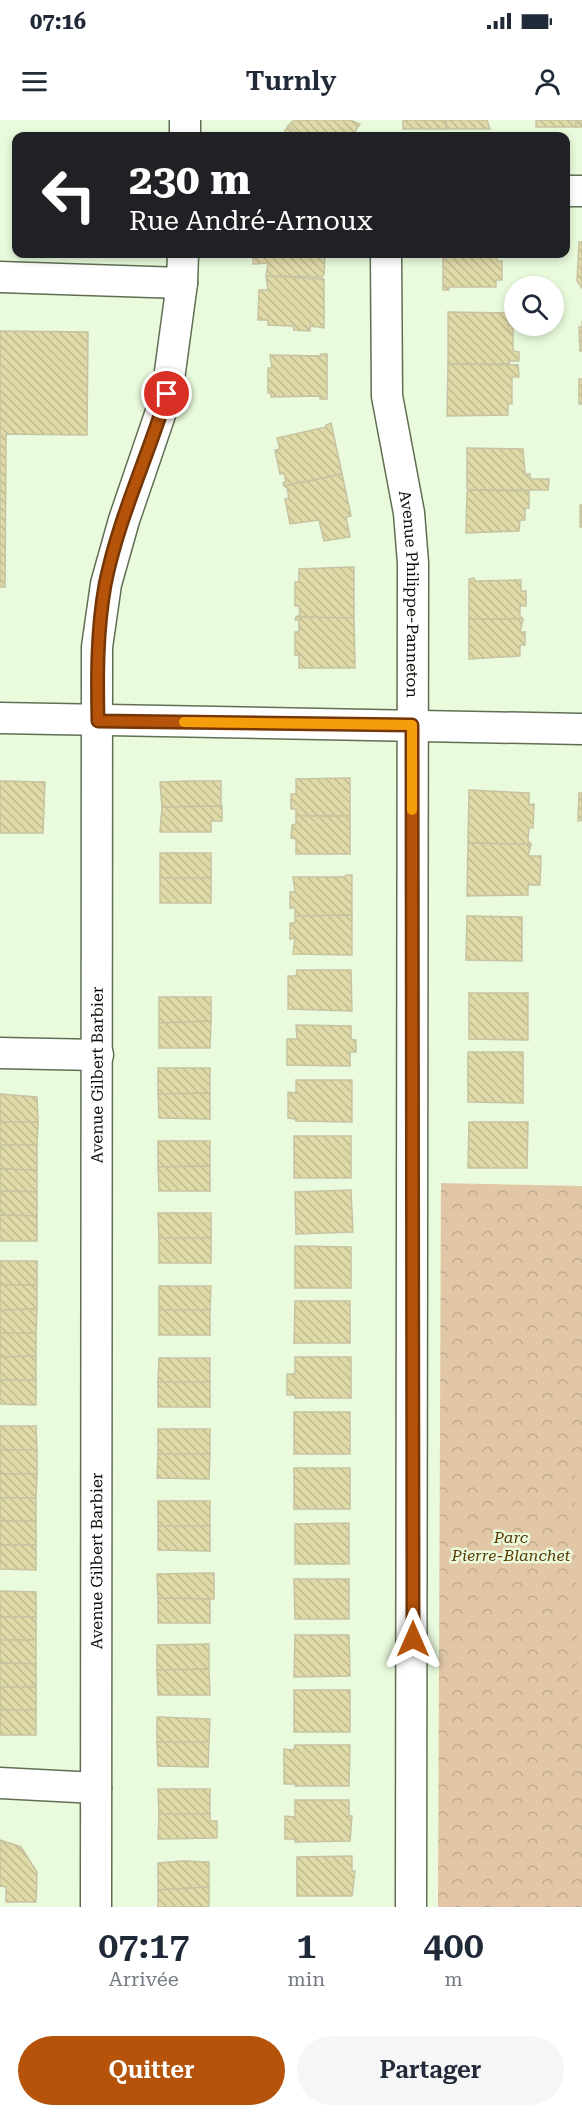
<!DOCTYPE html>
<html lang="fr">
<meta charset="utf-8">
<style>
body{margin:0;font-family:"Roboto Serif",serif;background:#f6f6f7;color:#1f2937;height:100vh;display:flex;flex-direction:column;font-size:22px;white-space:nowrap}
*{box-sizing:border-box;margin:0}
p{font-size:20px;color:#747a83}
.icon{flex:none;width:33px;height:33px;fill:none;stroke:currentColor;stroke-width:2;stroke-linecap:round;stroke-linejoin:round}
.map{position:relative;height:1787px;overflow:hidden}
.panel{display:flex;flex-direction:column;background:#fff;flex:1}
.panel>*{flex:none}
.guide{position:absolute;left:12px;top:12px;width:558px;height:126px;border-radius:12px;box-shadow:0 3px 9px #0003;background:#202124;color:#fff;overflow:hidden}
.controls{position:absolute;left:504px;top:156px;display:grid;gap:12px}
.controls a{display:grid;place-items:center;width:60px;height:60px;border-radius:50%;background:#fff;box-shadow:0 3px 9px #0003;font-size:30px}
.pin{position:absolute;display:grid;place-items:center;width:51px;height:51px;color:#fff;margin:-26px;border:3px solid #fff;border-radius:50%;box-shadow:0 2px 6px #0007}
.me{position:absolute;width:66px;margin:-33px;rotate:0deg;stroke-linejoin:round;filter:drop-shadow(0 0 4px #0008)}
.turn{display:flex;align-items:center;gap:21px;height:126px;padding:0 18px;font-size:27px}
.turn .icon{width:78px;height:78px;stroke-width:2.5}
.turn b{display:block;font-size:42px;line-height:51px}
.eta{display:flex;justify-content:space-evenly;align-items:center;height:102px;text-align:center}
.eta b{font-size:36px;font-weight:600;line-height:42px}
.action{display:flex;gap:12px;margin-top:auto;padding:12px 18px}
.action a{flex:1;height:69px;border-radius:36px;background:#b45309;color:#fff;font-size:24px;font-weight:600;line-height:69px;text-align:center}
.action a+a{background:#f6f6f7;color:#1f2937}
.status{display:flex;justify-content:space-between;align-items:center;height:42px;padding:0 30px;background:#fff;direction:ltr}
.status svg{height:16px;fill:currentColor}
header{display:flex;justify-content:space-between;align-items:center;height:78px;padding:0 18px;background:#fff;font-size:27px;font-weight:600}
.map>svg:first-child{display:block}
</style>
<div class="status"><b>07:16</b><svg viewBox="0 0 49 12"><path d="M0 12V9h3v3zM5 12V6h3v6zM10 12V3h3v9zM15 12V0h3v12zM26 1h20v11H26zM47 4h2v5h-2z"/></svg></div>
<header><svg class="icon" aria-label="menu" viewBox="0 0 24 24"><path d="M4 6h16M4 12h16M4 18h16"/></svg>Turnly<svg class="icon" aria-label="person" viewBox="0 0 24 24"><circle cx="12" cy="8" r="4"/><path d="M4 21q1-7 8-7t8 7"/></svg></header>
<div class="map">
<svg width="582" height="1787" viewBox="0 0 582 1787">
<defs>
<pattern id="park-crowns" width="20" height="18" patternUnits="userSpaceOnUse" patternTransform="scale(1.5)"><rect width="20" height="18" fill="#e2c7a7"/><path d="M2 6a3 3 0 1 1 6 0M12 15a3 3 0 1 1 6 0" fill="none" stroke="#c0aa8e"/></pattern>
<pattern id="building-back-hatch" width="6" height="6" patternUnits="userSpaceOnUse" patternTransform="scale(1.5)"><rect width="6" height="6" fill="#e0daa8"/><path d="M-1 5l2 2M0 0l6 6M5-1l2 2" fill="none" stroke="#bfba8f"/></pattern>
</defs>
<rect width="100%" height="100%" fill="#e9fbdc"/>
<polygon fill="url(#park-crowns)" points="441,1063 582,1066 582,1787 438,1787"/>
<polygon fill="#e2c7a7" points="575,1351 582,1351 582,1609 578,1609"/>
<g fill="url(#building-back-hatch)" stroke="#c6c3a2" stroke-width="1.5">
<polygon points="294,0 350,0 360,4 352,16 302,16 288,6"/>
<polygon points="406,0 446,0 446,9 403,9 403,1"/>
<polygon points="446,0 487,0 490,9 446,9"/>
<rect x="536" y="0" width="40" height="7"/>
<rect x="576" y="0" width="6" height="7"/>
<polygon points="288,6 302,16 282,16"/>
<polygon points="579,122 582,122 582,168 577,161"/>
<polygon points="265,134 325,134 324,154 322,157 266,156 268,143 253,144 253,135"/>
<polygon points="443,134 497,134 497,141 502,141 502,160 496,160 496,167 449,167 449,170 443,170"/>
<polygon points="266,156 324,159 324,208 310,206 310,211 294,210 293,206 268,205 268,200 258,200 259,170 268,170"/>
<polygon points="448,192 509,193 508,205 513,204 513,231 519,232 519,241 508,241 510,244 448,244"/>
<polygon points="582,201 582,231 580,231 579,207 582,207"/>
<polygon points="0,211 88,212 87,315 6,314 5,467 0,467"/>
<polygon points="321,234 327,234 327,279 320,279 320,276 271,277 271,273 268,273 268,248 272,248 270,235 321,236"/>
<polygon points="448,244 518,245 519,257 512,257 512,284 508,283 508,295 447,296"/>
<rect x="579" y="259" width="3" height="25"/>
<polygon points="331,303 342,354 284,366 283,363 286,362 284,353 280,354 275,330 280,329 277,318 326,307 326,305"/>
<polygon points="467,328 523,329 525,354 530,354 530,359 549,359 548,370 469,370 467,369"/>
<polygon points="342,354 351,396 346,397 350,417 324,421 319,400 290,404 285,379 289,378 287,368 284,366"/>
<polygon points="469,370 529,371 529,388 525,388 525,400 520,400 519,411 466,413 467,372"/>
<rect x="580" y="385" width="2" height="22"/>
<polygon points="350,447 354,447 354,498 296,497 300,495 299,486 295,486 295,462 299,462 299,449"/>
<polygon points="474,458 475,461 521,460 521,471 526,471 526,486 520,486 520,496 523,499 469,499 469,459"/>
<polygon points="296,497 354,498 355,548 299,548 299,535 295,535 295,512 299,512 299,500 295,500"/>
<polygon points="469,499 523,499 520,512 525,512 525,525 520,525 520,536 469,539"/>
<polygon points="350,658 350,696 296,696 296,689 291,689 291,674 296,674 296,659"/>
<polygon points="0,661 45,662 43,713 0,713"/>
<polygon points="189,661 221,661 221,686 162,687 160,662"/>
<polygon points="469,670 529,673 529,685 534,684 533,708 529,708 528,721 531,724 468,723"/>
<polygon points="579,673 582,673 582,700 578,701"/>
<polygon points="222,686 222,701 211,701 211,712 160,712 162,687"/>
<polygon points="296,696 350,696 350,734 296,734 296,719 291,718 292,705 296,704"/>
<polygon points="468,723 531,724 528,736 541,736 540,765 528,765 528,775 467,776"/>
<rect x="160" y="733" width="51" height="25"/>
<polygon points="346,755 352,755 352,795 295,796 295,788 290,788 290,772 295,772 293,757 345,757"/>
<rect x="160" y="758" width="51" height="25"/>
<polygon points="352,795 352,835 293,834 295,818 290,819 290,803 295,803 295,796"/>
<polygon points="467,796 522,797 522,841 466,840"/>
<polygon points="297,850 351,850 352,891 288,889 288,856 296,856"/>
<polygon points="469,873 528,873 528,920 469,919"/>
<polygon points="159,877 211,877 211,901 159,903"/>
<polygon points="211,901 210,928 159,928 159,903"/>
<polygon points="296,905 351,906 351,919 356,920 356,932 350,932 350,946 287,945 287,919 297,919"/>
<polygon points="468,932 523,932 523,983 468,982"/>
<polygon points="158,948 210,948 210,973 158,974"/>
<polygon points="296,960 352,960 352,1002 296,1001 295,999 288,998 288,972 296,973"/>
<polygon points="210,973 210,999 159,998 158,974"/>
<polygon points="0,974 37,977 38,1002 0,1002"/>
<polygon points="0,1002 38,1002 37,1025 0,1025"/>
<polygon points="469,1002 528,1002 527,1048 468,1048"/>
<rect x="294" y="1016" width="57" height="42"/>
<polygon points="158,1021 210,1021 210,1046 158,1047"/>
<polygon points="0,1025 37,1025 37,1050 0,1049"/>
<polygon points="210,1046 210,1071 159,1071 158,1047"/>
<polygon points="0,1049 37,1050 37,1072 0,1071"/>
<polygon points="351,1070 353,1112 296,1114 295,1072"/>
<polygon points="0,1071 37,1072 37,1096 0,1095"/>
<polygon points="158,1093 211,1093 211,1118 159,1118"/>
<polygon points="0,1095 37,1096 37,1121 0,1121"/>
<rect x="159" y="1118" width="52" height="25"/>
<polygon points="295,1126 351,1127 351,1168 295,1168"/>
<rect x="0" y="1141" width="37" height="24"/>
<polygon points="0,1165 37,1165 37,1189 0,1190"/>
<polygon points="159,1166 211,1166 210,1190 159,1190"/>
<polygon points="295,1181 350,1181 350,1223 294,1223"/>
<polygon points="37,1189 36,1213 0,1213 0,1190"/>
<rect x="159" y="1190" width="51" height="25"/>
<polygon points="0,1213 36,1213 36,1236 0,1237"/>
<polygon points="36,1236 36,1260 0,1260 0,1237"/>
<polygon points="295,1237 351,1237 351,1278 295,1278 295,1275 287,1275 287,1254 295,1254"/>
<polygon points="159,1238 210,1238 210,1262 158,1262"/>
<polygon points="0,1260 36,1260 36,1285 0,1284"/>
<rect x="158" y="1262" width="52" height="25"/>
<rect x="294" y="1292" width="56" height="42"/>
<polygon points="0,1306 36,1306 37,1330 0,1330"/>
<rect x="158" y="1309" width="52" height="25"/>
<rect x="0" y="1330" width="37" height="24"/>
<polygon points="158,1334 210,1334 209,1359 157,1358"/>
<rect x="294" y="1348" width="56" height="41"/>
<polygon points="0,1354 37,1354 36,1378 0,1378"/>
<rect x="0" y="1378" width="36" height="23"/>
<rect x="158" y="1381" width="52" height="25"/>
<rect x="0" y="1401" width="36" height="24"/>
<polygon points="349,1403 349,1444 295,1444 295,1404"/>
<polygon points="158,1406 210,1406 210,1431 158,1430"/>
<polygon points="0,1425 36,1425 36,1450 0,1449"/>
<polygon points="214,1453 214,1479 158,1478 157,1454"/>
<polygon points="294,1459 349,1459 349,1499 295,1499"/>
<polygon points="0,1471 36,1472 36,1497 0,1497"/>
<polygon points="158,1478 210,1479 210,1503 158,1503"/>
<rect x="0" y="1497" width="36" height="23"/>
<polygon points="295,1515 349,1515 350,1556 294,1557"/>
<polygon points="0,1520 36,1520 36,1544 0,1543"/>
<polygon points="209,1524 209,1549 157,1550 157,1525"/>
<polygon points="0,1543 36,1544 36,1567 0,1567"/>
<polygon points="209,1549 210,1575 158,1575 157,1550"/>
<rect x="0" y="1567" width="36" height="23"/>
<rect x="294" y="1570" width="56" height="42"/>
<rect x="0" y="1590" width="36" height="25"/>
<polygon points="157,1597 210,1599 209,1622 157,1622"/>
<polygon points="157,1622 209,1622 208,1647 158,1646"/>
<polygon points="295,1625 350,1625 349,1666 295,1666 295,1664 284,1664 284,1629 294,1630"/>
<polygon points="158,1669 210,1669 210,1694 159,1694"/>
<polygon points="295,1680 349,1680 349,1696 352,1696 350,1721 295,1722 295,1719 285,1719 285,1696 295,1697"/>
<polygon points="159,1694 210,1694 210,1701 217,1701 217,1718 158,1719"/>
<polygon points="0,1720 21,1727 37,1752 36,1782 6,1782 6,1767 0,1766"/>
<polygon points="352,1736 352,1751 355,1751 352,1776 297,1776 297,1737"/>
<polygon points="183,1741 209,1742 209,1767 158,1770 158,1743"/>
<polygon points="209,1767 209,1787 158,1787 158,1770"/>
</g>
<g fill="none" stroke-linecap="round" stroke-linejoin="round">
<defs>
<g id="minor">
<polyline points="185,0 185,16"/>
<polyline points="566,71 582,71"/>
<path id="s1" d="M386 134 387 276 409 393 413 443 411 1787"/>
<polyline points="0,157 182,163"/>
<polyline points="0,598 582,609"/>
<polyline points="0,933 98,935"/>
<polyline points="0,1663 96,1668"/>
<path id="s2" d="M96 1787 97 527 106 464 124 400 167 274 182 163 183 134"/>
</g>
</defs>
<use href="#minor" stroke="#606f54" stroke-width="33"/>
<use href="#minor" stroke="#fff" stroke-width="30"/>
</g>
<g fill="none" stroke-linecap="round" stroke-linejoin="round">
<defs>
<path id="route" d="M167 274C148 337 118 399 105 465 97 510 97 555 98 601L412 605 413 1519"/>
</defs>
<use href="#route" stroke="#753606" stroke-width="15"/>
<use href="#route" stroke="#b45309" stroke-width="10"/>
<polyline stroke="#f59e0b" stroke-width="10" points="184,602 412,605 412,690"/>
</g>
<g text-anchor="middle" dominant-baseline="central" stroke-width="5" stroke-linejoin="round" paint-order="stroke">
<g font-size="16" fill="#080e05" stroke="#e9fbdc">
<text stroke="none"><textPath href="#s1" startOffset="342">Avenue Philippe-Panneton</textPath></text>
<text stroke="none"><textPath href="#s2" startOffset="832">Avenue Gilbert Barbier</textPath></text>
<text stroke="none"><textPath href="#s2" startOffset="346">Avenue Gilbert Barbier</textPath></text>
</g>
<g font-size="16" font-style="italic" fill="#5a3a05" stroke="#e9fbdc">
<text x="511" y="1417">Parc<tspan x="511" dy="18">Pierre-Blanchet</tspan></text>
</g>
</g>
</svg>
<div class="controls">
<a><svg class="icon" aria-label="search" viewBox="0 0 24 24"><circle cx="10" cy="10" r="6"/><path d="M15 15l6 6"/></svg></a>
</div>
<div class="pin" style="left:167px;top:274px;background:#d93025"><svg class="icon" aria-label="arrive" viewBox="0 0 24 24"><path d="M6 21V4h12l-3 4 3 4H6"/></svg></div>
<svg class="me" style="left:413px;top:1519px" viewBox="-20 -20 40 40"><path d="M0-17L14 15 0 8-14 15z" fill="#b45309" stroke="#fff" stroke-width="4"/></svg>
<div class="guide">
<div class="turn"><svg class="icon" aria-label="left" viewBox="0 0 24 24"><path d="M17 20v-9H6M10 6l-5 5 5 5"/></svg><div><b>230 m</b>Rue André-Arnoux</div></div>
</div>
</div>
<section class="panel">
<div class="eta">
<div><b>07:17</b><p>Arrivée</p></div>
<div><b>1</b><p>min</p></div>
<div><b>400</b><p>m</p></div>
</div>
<div class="action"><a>Quitter</a><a>Partager</a></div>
</section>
